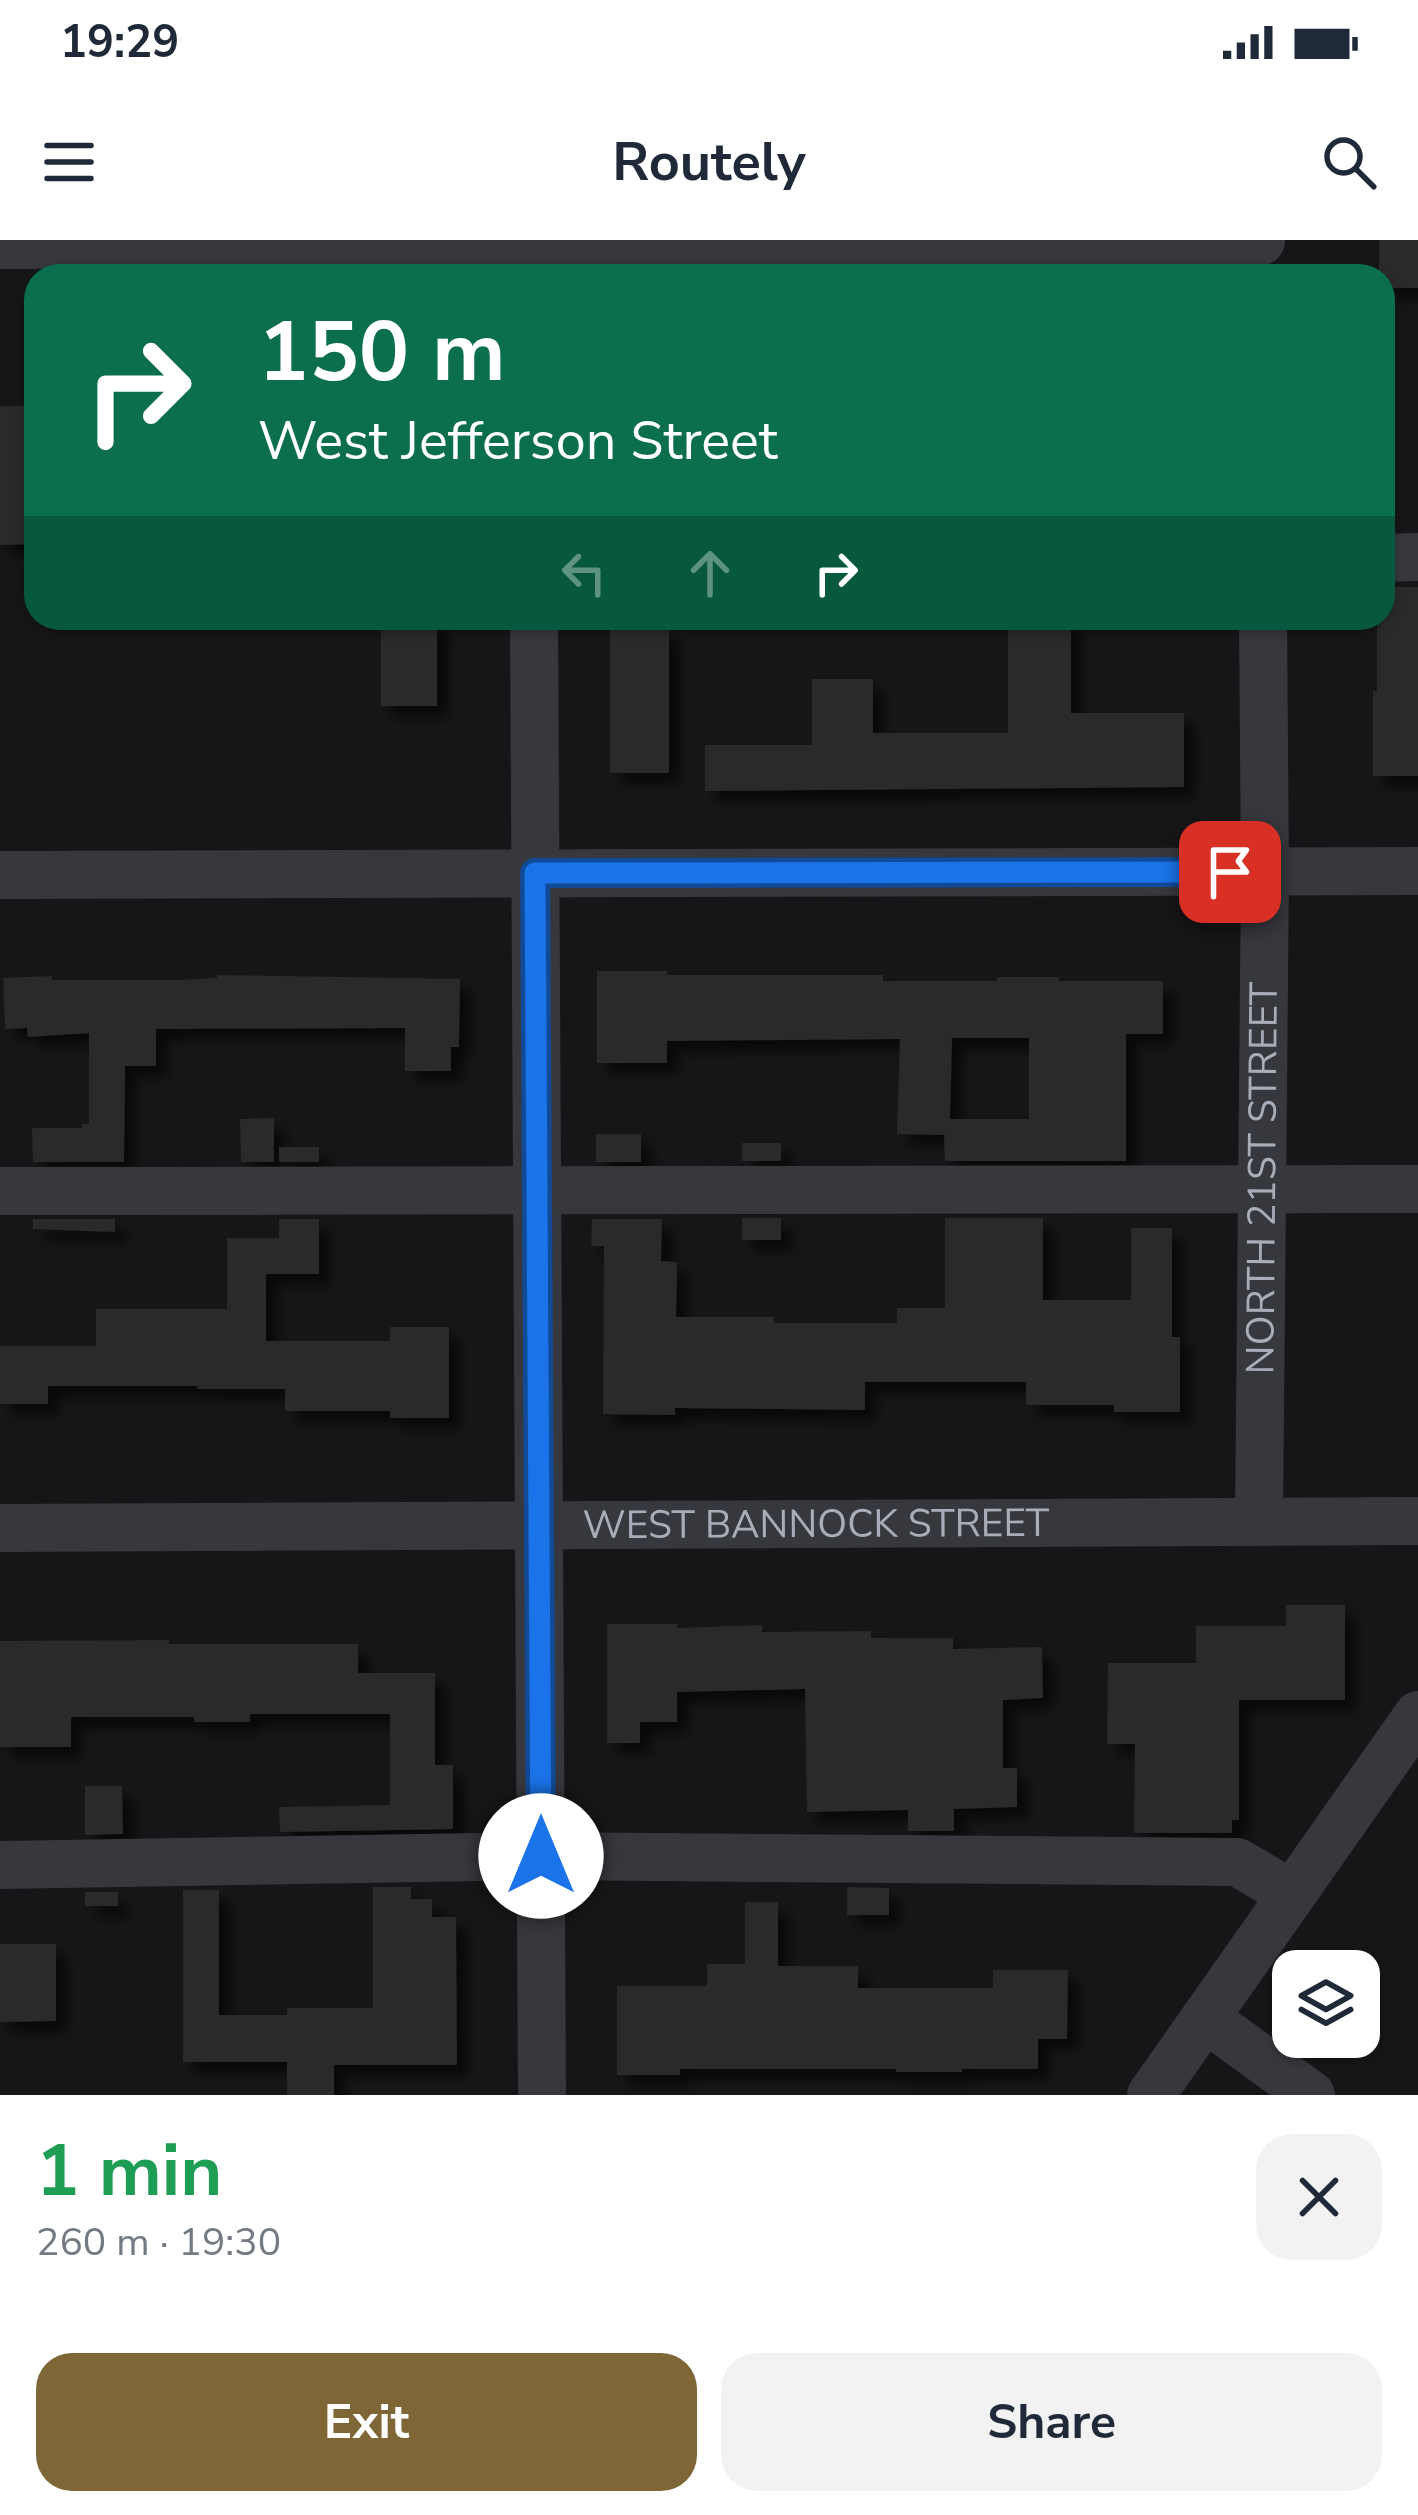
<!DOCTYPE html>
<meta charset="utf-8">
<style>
body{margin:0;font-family:"Nunito Sans",sans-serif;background:#f2f2f3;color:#1f2937;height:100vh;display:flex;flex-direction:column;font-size:45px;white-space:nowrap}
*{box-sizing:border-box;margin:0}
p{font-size:39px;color:#747a83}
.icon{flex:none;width:66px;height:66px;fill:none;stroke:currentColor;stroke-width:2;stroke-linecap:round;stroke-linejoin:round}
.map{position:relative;height:1855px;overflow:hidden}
.side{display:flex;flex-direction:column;background:#fff;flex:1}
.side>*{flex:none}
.top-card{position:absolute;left:24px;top:24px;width:1371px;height:366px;border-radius:36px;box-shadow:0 3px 9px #0004;background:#0b6e4f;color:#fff;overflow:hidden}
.tools{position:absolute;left:1272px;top:1710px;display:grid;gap:24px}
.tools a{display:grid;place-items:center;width:108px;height:108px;border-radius:24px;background:#fff;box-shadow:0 3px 9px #0004;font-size:60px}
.pin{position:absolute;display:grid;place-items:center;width:102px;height:102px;color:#fff;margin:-51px;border-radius:24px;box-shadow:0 6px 18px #0006}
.me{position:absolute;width:132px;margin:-66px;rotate:0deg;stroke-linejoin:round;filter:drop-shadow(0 0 9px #0008)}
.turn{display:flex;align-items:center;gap:42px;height:252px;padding:0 36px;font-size:54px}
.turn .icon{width:156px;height:156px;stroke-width:2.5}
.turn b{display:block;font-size:84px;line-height:102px}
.lanes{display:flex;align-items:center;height:114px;padding:0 36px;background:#0003;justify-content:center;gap:60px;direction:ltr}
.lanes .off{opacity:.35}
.round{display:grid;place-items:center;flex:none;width:126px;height:126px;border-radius:36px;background:#f2f2f3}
.overview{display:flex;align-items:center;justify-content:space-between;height:204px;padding:0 36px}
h1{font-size:72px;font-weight:700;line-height:90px;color:#1e9e55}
.primary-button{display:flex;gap:24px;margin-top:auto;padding:24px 36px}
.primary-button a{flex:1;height:138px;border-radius:36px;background:#7e6636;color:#fff;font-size:48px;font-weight:700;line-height:138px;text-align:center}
.primary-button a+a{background:#f2f2f3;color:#1f2937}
.status{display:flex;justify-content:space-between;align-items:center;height:84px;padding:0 60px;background:#fff;direction:ltr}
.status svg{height:33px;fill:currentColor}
header{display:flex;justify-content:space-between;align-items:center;height:156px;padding:0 36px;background:#fff;font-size:54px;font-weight:700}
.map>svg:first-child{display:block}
</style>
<div class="status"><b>19:29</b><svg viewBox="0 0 49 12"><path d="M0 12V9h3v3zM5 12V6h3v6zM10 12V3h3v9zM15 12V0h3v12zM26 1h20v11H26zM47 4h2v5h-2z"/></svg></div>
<header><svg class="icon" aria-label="menu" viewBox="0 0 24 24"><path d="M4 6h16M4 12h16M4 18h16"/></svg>Routely<svg class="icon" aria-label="search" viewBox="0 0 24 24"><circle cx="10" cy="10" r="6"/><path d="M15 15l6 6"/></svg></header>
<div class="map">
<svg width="1418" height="1855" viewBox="0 0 1418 1855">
<defs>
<filter id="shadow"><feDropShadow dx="11" dy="11" stdDeviation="6" flood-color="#0009"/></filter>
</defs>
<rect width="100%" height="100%" fill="#161618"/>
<g fill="#29292c" fill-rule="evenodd" filter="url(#shadow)">
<polygon points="1379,0 1418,0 1418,48 1383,48 1383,36 1379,36"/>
<polygon points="0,166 36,166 36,304 0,305"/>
<polygon points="1383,347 1418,347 1418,536 1373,536 1373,451 1377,451 1377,378 1383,378"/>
<rect x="381" y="378" width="56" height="88"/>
<polygon points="1008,378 1071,378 1071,473 1184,473 1184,547 705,551 705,505 812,505 812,439 873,439 873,493 1008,493"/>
<rect x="610" y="388" width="59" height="145"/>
<path d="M597 731H667V735H883V741H997V737H1059V741H1163V794H1126V921H945L944 895 897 894 900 799 667 801V823H597ZM952 798H1029V879H950Z"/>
<polygon points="217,735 460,739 459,807 451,807 451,831 405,831 405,788 156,789 156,826 125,826 124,922 33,922 32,888 82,888 82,884 89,884 89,793 28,797 27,788 5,789 3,738 52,736 52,740 180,740 217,738"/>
<polygon points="274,878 274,922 241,922 240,879"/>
<rect x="596" y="894" width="45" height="28"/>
<rect x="742" y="903" width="39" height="18"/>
<rect x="279" y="907" width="40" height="15"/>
<rect x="742" y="978" width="39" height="22"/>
<polygon points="945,978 1043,978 1043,1060 1131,1060 1131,988 1172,988 1172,1097 1180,1097 1180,1172 1114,1172 1114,1165 1026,1165 1026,1142 865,1142 865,1170 675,1168 675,1175 603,1174 604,1006 591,1006 592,979 662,979 661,1021 677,1022 676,1077 774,1077 774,1083 897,1083 897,1068 945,1068"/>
<polygon points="33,979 115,979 115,992 33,989"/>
<polygon points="279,979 319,979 319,1034 266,1034 266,1101 390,1101 390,1087 449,1087 449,1178 390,1178 390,1171 285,1171 285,1149 197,1149 197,1146 48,1146 48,1164 0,1164 0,1106 96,1106 96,1069 227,1069 227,998 279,998"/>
<polygon points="1286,1365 1345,1365 1345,1460 1239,1460 1239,1580 1232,1580 1232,1593 1134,1593 1135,1504 1107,1504 1108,1423 1196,1423 1196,1386 1286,1386"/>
<polygon points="607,1384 677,1384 677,1388 762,1385 762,1392 871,1391 871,1398 953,1398 953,1409 1042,1407 1043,1458 1003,1460 1003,1528 1017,1528 1017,1567 954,1569 954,1591 908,1591 908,1570 807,1572 805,1449 677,1452 677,1482 640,1482 640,1503 607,1503"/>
<polygon points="169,1400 169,1404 358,1404 358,1433 435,1433 435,1525 453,1525 453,1589 280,1592 279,1567 390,1565 390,1474 250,1474 250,1482 194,1482 194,1477 71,1477 71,1507 0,1507 0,1401"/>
<polygon points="85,1546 122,1546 123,1594 85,1595"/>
<polygon points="373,1647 411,1647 411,1659 432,1659 432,1677 456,1677 457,1825 334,1825 334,1855 287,1855 287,1822 183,1822 183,1650 219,1650 219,1775 287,1775 287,1768 373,1768"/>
<polygon points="847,1647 889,1648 889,1675 847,1675"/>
<rect x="85" y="1652" width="33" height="14"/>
<polygon points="745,1662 778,1662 778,1726 858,1726 858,1748 993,1748 993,1730 1068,1730 1067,1799 1038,1799 1038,1829 962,1829 962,1832 896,1832 896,1829 680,1829 680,1835 617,1835 617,1746 707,1746 707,1724 745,1724"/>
<polygon points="0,1704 56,1704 56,1781 0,1782"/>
</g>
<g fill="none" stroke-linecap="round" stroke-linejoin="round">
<g stroke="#37383d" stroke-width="48">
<polyline points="0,5 1261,1"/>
<polyline points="1383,318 1418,317"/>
<polyline points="534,378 542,1855"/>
<polyline points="0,635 1418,631"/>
<polyline points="0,951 1418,949"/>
<path id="s1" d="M1259 1280 1265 632 1263 378"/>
<path id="s2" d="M0 1288 1418 1281"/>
<polyline points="0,1625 541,1616 1237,1622 1292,1654"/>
<polyline points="1205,1778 1311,1855"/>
<polyline points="1151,1855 1418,1475"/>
</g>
</g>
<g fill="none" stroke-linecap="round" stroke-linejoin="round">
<defs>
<polyline id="route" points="541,1616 535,633 1230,632"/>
</defs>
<use href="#route" stroke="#114b97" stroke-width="30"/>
<use href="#route" stroke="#1a73e8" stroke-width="21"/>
</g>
<g text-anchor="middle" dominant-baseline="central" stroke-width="12" stroke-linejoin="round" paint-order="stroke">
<g font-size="39" fill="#a8adb8" stroke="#111113">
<text stroke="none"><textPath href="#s1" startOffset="342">NORTH 21ST STREET</textPath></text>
<text stroke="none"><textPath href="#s2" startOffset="816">WEST BANNOCK STREET</textPath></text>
</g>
</g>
</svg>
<div class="tools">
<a><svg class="icon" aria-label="layers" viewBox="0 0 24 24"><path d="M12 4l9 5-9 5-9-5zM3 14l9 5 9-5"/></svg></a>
</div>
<div class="pin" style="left:1230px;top:632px;background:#d93025"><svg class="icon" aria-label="arrive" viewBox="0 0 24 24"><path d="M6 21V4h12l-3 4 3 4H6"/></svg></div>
<svg class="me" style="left:541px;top:1616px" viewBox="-20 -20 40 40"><circle r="19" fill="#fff"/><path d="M0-13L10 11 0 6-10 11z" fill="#1a73e8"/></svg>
<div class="top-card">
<div class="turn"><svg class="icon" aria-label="right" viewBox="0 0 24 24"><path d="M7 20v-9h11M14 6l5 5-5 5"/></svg><div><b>150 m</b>West Jefferson Street</div></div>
<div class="lanes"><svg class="icon off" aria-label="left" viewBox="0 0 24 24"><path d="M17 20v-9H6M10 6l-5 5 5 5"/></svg><svg class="icon off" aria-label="ahead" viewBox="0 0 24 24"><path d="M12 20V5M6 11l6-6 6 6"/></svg><svg class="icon" aria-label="right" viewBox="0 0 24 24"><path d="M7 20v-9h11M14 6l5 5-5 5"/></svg></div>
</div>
</div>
<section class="side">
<div class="overview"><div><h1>1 min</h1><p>260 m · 19:30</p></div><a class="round"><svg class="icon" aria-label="close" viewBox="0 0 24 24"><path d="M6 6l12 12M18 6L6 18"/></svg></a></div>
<div class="primary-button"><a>Exit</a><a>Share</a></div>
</section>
